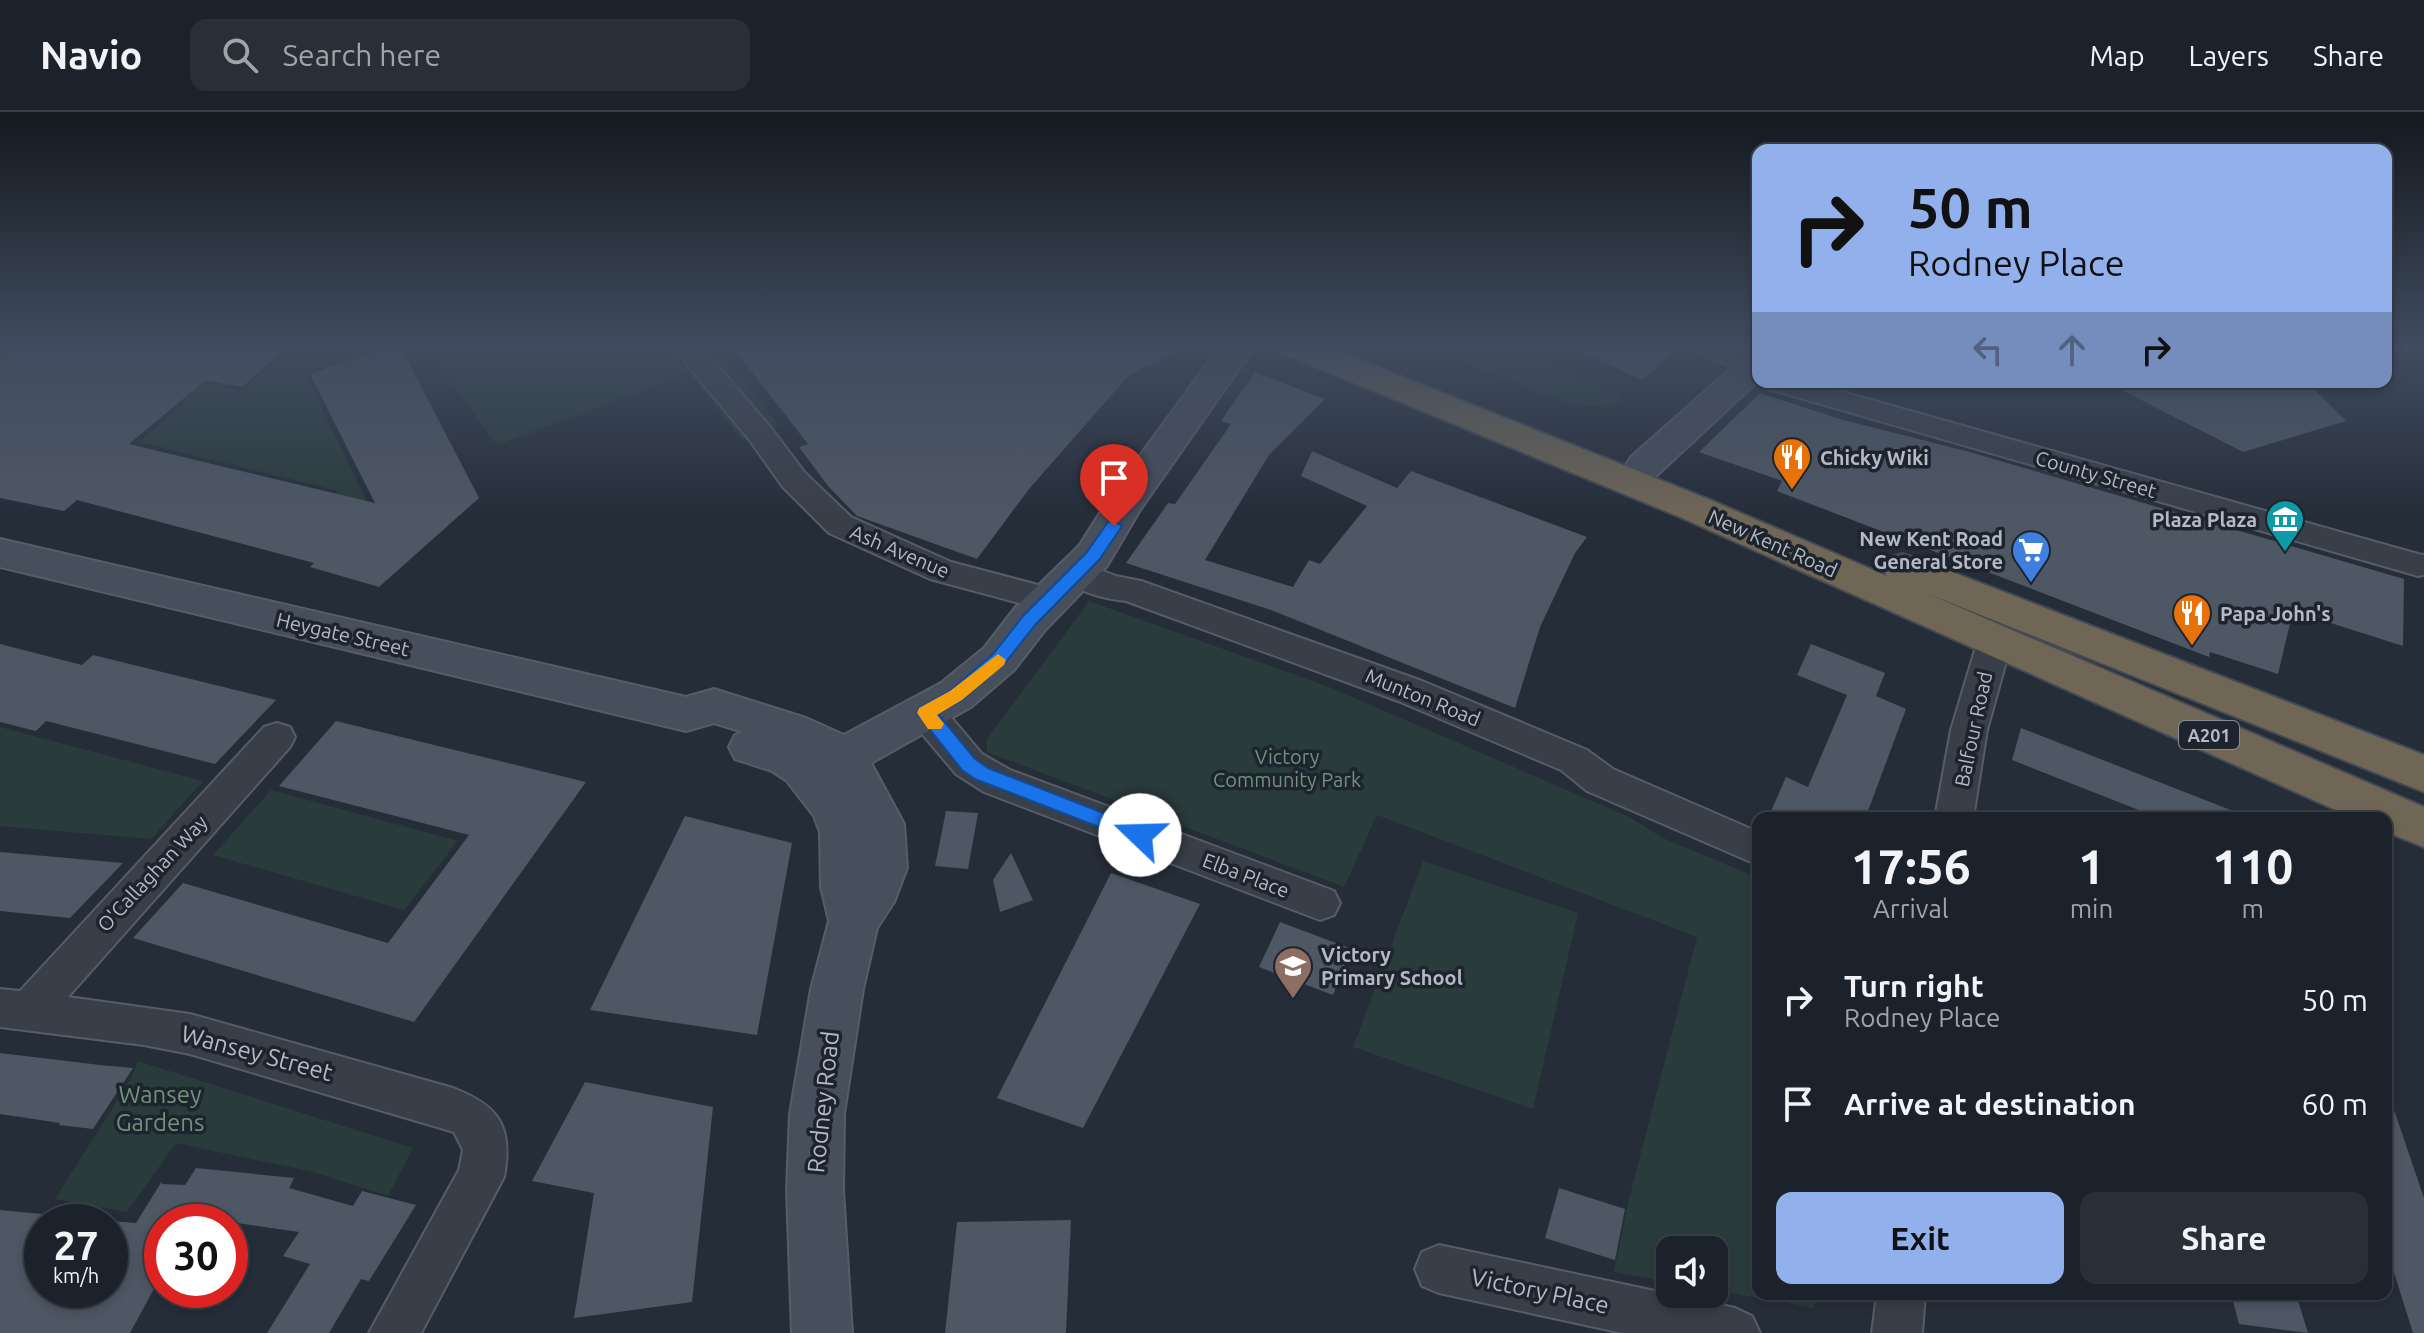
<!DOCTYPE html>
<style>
body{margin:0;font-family:Ubuntu,sans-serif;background:#292f37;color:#f1f3f6;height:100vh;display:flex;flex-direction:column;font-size:30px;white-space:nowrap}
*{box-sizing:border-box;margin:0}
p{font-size:26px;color:#a0a4a9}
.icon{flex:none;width:44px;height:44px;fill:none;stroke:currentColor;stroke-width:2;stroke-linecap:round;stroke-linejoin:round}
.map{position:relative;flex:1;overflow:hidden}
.sheet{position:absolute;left:1752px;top:700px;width:640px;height:488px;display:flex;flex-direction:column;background:#1c222b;border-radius:16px;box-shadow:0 4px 12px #0003,0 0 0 2px #3a3f47}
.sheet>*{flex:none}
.guide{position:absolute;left:1752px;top:32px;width:640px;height:244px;border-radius:16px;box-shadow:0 4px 12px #0003,0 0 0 2px #3a3f47;background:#92b1ec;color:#111;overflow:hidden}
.controls{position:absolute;left:1656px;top:1124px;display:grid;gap:16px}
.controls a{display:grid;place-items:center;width:72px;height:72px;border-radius:16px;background:#1c222b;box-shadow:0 4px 12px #0003,0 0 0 2px #3a3f47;font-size:40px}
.speed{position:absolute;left:24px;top:1092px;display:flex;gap:16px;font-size:40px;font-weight:700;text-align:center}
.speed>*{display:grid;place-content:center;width:104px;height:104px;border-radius:50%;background:#1c222b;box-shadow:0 4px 12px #0003,0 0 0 2px #3a3f47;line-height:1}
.speed small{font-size:20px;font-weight:400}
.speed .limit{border:12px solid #d22;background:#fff;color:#111}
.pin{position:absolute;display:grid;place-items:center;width:68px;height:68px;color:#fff;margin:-82px -34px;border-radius:50% 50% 50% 0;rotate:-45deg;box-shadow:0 0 8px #0007}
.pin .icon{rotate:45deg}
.me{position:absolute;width:88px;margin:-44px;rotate:291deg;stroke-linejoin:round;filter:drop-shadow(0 0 6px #0008)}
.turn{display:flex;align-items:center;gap:28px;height:168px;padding:0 24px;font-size:36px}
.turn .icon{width:104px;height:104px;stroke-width:2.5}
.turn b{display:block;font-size:56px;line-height:68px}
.lanes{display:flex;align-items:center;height:76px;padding:0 24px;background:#0003;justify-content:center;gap:40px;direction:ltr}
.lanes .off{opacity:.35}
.eta{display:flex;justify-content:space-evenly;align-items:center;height:136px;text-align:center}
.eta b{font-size:48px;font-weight:600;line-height:56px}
.cta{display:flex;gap:16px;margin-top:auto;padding:16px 24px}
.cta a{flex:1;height:92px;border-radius:16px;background:#92b1ec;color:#111;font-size:32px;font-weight:600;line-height:92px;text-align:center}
.cta a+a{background:#292f37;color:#f1f3f6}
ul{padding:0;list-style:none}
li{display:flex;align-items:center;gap:24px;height:104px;padding:0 24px}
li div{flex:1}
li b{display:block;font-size:30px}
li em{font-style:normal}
header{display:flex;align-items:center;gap:48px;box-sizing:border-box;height:112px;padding:0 40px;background:#1c222b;border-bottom:2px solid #3a3f47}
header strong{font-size:38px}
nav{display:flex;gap:44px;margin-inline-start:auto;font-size:28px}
.search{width:560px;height:72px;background:#292f37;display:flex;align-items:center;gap:20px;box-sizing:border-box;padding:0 28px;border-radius:16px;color:#a0a4a9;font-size:30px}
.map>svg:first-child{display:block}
</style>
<header>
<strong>Navio</strong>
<div class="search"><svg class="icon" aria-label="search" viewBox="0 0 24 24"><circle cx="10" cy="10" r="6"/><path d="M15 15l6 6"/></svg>Search here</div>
<nav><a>Map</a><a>Layers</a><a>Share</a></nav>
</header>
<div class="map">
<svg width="2424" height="1221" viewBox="0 0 2424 1221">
<rect width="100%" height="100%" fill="#252d39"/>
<g fill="#2a3b3c">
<polygon points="294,234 377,235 304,261 369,393 274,437 338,379 139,330 188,288 114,274 134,258 240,279"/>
<polygon points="424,234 716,234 779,313 761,323 742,328 689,261 497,333"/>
<polygon points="1418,234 1513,234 1623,286 1607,295 1573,293"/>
<polygon points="1089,489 1329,575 1629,705 1663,726 1758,766 1758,1182 1817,1182 1814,1196 1714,1178 1714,1138 1670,1138 1670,1170 1614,1160 1628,1091 1697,825 1377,703 1344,775 987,640 987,627"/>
<polygon points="0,615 203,669 151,727 0,714"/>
<polygon points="271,678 458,729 404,798 213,743"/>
<polygon points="1423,749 1578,801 1533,997 1353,935"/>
<polygon points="138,949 413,1036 388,1084 313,1060 176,1031 127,1100 55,1087 130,968"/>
</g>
<g fill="#4e5764">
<polygon points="14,234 289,234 242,275 206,268 129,332 375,391 310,262 390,234 400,234 479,386 379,475 310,455 314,451 77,388 64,399 0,386 0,245"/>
<polygon points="732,234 1190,234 1130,262 1029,377 977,447 857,404 828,374 799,335 808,332"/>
<polygon points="1569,234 1680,234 1642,268"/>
<polygon points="1255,260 1325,287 1269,343 1205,448 1293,475 1309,448 1320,452 1367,394 1301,364 1312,339 1397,376 1411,359 1587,425 1575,441 1540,515 1515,596 1271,498 1126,451 1168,391 1175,392 1231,312 1221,309"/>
<polygon points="2106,270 2307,270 2346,309 2243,340"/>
<polygon points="1760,281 1843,308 1966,339 2404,467 2403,534 2293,499 2278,562 2210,540 2209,545 1777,379 1782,369 1699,340"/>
<polygon points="0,532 82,553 93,543 276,588 215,652 46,609 36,619 0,610"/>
<polygon points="1811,532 1885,561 1876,584 1906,597 1868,699 1882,706 1768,706 1786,665 1808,675 1847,583 1797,563"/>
<polygon points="336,609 586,670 414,910 133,826 183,771 388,831 469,723 279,674"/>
<polygon points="2021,616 2246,704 2246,706 2159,706 2012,648"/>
<polygon points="946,699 978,701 968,757 935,754"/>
<polygon points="685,704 792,731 757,923 590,898"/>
<polygon points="0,740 123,751 70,806 0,799"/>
<polygon points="1011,741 1033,788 1000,800 993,768"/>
<polygon points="1111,761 1200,792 1083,1016 997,986"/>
<polygon points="1280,810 1352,837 1333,883 1259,855"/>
<polygon points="0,941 100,953 133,956 93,1017 59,1013 60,1011 0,1002"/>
<polygon points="585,970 713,995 692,1190 574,1206 594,1081 532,1069"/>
<polygon points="2391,989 2424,1086 2424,1221 2413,1221 2386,1135 2386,990"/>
<polygon points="196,1056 294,1066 289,1076 353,1094 362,1079 416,1093 369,1169 361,1167 329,1221 267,1221 310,1152 283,1144 299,1120 230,1110 162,1110 162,1162 130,1221 0,1221 0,1098 42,1102 42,1178 110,1178 110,1109 136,1111 162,1069 162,1072 185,1073"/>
<polygon points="1559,1076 1625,1097 1615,1148 1545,1126"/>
<polygon points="1071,1108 1066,1221 945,1221 957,1110"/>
<polygon points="2231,1182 2296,1182 2308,1221 2239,1212"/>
</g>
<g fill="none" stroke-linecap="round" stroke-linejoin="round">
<defs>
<g id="street">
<polygon points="672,234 701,234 771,316 805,361 851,405 951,450 1061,479 1066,487 1061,495 1049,499 930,467 829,421 783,375 751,330"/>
<polygon points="1695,234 1733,234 1758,246 1758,261 1743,260 1699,240"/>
<polygon points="1761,270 1807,270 2418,442 2424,443 2424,463 2418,464 1765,276"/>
<path d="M1076 449 1116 464 1141 469 1422 569 1587 638 1613 657 1758 720V753L1587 679 1561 658 1398 589 1126 489C1106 487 1070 479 1060 461L1064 453Z"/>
<polygon points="1995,515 2007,519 2012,528 1987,618 1973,706 1935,706 1951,618 1978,528 1983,519"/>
<polygon points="926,587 939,591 982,642 1010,658 1334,779 1340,791 1334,803 1320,808 984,680 956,662 913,611 908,601 913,591"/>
<path d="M277 611 290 615 295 625 290 635 68 885 190 902 453 976C500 994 513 1015 504 1065L421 1221H369L459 1058 463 1038 454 1020 190 942 144 933 0 915V877L20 879 264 615Z"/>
<polygon points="1439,1133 1735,1196 1752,1204 1760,1221 1622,1221 1439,1181 1422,1174 1415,1157 1422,1140"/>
<polygon points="1877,1182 1925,1182 1922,1221 1872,1221"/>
</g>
<g id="secondary">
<polygon points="1220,234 1255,234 1140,398 1107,454 1045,518 1014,558 971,595 871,651 904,712 907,756 894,790 877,816 863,877 844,1002 843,1078 852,1221 792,1221 787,1078 790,1002 811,877 829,809 821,775 820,720 814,704 787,669 772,659 735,647 729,635 735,623 743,620 714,611 686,619 0,455 0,427 686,585 714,577 806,606 844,623 941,571 984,536 1015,496 1079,434 1112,382"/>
<polygon points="1758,240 1758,269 1657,363 1644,366 1631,363 1625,354 1631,345 1746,243"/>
</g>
<polygon id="highway" points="1277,234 1325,234 1708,387 1887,464 1882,456 1888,446 1902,442 1916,446 2424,643 2424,680 1926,481 2424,695 2424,735 2386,720 2386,706 2354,706 1680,405 1282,241"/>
</defs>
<use href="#street" stroke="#575d67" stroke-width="4"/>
<use href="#secondary" stroke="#575d67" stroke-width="4"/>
<use href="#highway" stroke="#444a54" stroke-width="4"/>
<use href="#street" fill="#393f49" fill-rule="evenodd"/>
<use href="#secondary" fill="#474e5c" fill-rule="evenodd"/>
<use href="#highway" fill="#6f6656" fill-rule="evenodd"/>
</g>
<linearGradient id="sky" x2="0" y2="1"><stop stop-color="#14191f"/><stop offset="0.58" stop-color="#404c5f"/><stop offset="1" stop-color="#404c5f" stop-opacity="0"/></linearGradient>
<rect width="2424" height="405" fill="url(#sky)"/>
<polygon fill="#1a73e8" stroke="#114b97" stroke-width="2" points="1114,409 1122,414 1099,448 1036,512 1005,551 962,588 938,602 975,647 988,656 1147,718 1150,723 1147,729 1140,731 975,667 962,658 917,601 919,596 950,579 993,542 1024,503 1087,440 1108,410"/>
<polygon fill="#f59e0b" points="998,542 1006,548 1004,553 962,588 937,603 944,612 941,617 928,617 917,601 919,596 950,579"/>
<defs>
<symbol id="restaurant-pin" viewBox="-11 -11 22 30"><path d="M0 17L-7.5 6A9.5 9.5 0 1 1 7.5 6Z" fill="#e8710a" stroke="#1e242e"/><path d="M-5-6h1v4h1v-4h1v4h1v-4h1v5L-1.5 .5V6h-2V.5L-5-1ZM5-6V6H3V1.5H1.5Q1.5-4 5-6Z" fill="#fff"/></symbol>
<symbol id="museum-pin" viewBox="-11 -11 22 30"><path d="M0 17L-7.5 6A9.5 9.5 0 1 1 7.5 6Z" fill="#0f9aa8" stroke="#1e242e"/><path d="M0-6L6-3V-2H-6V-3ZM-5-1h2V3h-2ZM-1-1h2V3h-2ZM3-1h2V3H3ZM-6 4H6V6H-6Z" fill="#fff"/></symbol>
<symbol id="supermarket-pin" viewBox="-11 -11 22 30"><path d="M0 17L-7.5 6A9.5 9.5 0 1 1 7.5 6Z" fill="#3f7fe0" stroke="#1e242e"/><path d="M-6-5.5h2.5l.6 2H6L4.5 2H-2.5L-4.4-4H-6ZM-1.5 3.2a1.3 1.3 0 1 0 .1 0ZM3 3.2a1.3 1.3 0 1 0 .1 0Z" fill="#fff"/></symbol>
<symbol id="school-pin" viewBox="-11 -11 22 30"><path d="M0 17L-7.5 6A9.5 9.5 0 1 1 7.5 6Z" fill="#8d6e63" stroke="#1e242e"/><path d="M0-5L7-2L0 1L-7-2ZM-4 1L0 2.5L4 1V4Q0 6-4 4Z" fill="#fff"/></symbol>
</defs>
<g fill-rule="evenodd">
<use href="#restaurant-pin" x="1770" y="323" width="44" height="60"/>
<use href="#museum-pin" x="2263" y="385" width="44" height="60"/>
<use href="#supermarket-pin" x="2009" y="416" width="44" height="60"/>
<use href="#restaurant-pin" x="2170" y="479" width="44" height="60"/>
<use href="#school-pin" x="1271" y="832" width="44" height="60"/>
</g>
<g text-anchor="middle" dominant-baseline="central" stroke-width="7" stroke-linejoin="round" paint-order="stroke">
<rect fill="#1e242e" stroke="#878d98" stroke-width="2" x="2179" y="609" width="60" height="28" rx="6"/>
<g font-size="18" font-weight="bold" fill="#b4bac5">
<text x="2209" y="623">A201</text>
</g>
<g font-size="20" font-weight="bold" fill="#b4bac5" stroke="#1e242e" text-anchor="start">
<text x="1820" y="345">Chicky Wiki</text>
<text x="2257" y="407" text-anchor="end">Plaza Plaza</text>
<text x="2003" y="426" text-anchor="end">New Kent Road<tspan x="2003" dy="23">General Store</tspan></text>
<text x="2220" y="501">Papa John's</text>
<text x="1321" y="842">Victory<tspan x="1321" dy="23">Primary School</tspan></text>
</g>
<g font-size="20" fill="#b4bac5" stroke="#1e242e">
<text transform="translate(2096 362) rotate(16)">County Street</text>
<text transform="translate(1773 431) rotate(24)">New Kent Road</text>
<text transform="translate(900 439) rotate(23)">Ash Avenue</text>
<text transform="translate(343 522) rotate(13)">Heygate Street</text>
<text transform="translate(1423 585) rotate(22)">Munton Road</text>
<text transform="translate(1973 617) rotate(-78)">Balfour Road</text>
<text transform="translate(152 761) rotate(-47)">O'Callaghan Way</text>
<text transform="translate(1246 763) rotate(21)">Elba Place</text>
</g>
<g font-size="20" fill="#6e9378" stroke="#1e242e">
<text x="1287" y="644">Victory<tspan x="1287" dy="23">Community Park</tspan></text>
</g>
<g font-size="24" fill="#b4bac5" stroke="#1e242e">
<text transform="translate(257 941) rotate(15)">Wansey Street</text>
<text transform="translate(823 990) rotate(-84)">Rodney Road</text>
<text transform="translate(1540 1179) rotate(12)">Victory Place</text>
</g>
<g font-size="24" fill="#6e9378" stroke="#1e242e">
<text x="160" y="982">Wansey<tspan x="160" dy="28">Gardens</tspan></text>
</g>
</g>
</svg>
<div class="controls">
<a><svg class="icon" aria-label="sound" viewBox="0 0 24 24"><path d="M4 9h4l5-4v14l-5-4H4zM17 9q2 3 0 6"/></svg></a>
</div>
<div class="speed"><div>27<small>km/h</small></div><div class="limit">30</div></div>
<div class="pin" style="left:1114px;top:414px;background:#d93025"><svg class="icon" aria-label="arrive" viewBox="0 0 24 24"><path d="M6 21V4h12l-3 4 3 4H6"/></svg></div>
<svg class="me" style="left:1140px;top:723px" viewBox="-20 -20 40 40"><circle r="19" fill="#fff"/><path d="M0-13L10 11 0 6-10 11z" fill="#1a73e8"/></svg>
<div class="guide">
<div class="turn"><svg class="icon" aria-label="right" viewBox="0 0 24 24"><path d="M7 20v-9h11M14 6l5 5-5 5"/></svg><div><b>50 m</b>Rodney Place</div></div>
<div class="lanes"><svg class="icon off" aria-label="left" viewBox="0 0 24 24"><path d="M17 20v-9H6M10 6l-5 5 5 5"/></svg><svg class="icon off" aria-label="ahead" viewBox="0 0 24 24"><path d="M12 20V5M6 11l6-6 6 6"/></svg><svg class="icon" aria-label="right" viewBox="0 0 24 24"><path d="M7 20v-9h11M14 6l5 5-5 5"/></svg></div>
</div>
<section class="sheet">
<div class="eta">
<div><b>17:56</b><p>Arrival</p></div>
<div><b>1</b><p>min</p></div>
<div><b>110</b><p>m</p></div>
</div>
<ul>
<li><svg class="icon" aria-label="right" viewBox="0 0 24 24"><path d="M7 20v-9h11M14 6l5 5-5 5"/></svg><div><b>Turn right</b><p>Rodney Place</p></div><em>50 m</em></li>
<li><svg class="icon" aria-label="arrive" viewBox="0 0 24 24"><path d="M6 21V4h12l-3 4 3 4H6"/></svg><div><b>Arrive at destination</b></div><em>60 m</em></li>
</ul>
<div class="cta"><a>Exit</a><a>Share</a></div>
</section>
</div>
